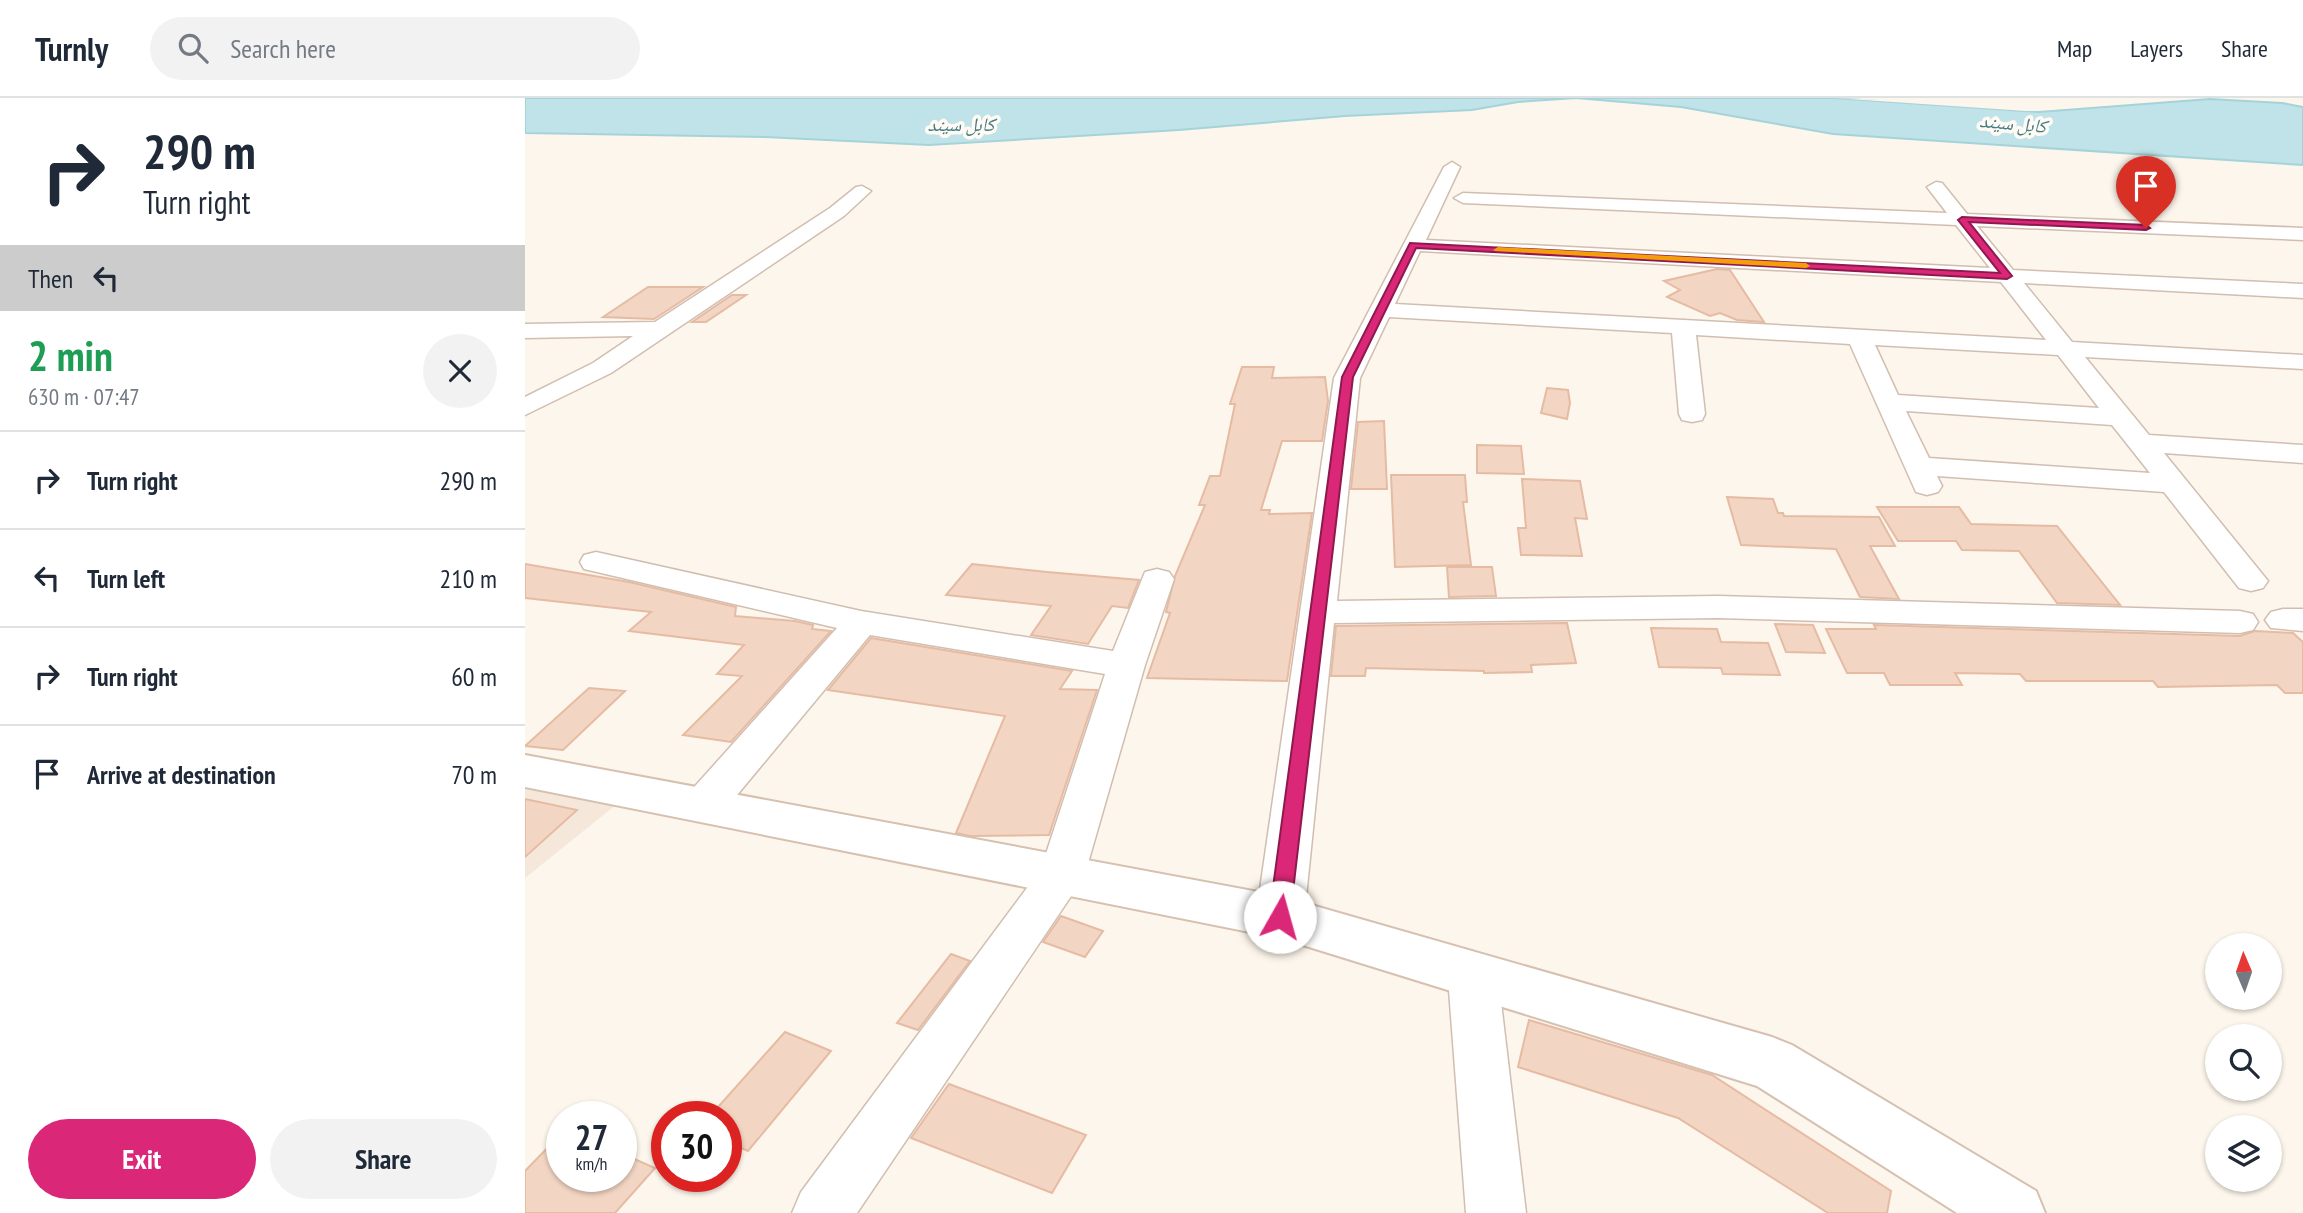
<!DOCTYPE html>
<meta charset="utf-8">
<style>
body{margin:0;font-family:"PT Sans Narrow","Noto Naskh Arabic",sans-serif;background:#f2f2f3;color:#1f2937;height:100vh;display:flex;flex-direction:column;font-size:26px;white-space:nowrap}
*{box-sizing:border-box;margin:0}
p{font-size:23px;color:#747a83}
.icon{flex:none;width:38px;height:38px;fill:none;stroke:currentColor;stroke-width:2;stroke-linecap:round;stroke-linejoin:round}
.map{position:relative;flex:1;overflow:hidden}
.details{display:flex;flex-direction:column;background:#fff;width:525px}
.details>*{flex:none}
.hud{background:#fff;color:#1f2937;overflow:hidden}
.needle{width:46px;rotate:358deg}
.fabs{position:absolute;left:1680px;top:835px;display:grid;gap:14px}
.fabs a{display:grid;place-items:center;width:77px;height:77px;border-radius:50%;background:#fff;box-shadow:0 2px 5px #0004;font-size:35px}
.speed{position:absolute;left:21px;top:1003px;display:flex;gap:14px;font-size:35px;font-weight:700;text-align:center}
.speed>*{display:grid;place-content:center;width:91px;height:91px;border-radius:50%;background:#fff;box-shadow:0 2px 5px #0004;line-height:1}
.speed small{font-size:18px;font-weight:400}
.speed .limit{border:10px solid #d22;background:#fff;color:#111}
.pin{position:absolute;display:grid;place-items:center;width:60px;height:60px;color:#fff;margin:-72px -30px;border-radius:50% 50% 50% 0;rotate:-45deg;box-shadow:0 0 7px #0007}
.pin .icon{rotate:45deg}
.me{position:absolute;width:77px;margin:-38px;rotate:7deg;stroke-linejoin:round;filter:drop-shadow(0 0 5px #0008)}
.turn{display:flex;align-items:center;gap:24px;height:147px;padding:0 28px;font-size:32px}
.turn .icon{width:91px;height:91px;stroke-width:2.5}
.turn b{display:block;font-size:49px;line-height:60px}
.then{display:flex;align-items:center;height:66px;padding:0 28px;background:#0003;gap:14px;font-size:26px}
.round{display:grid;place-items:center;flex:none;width:74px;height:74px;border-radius:37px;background:#f2f2f3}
.headline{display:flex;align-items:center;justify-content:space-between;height:119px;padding:0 28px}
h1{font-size:42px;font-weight:800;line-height:52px;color:#1e9e55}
.primary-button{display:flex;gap:14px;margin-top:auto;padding:14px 28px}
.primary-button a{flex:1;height:80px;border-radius:42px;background:#db2777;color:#fff;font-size:28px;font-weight:800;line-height:80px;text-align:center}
.primary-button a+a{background:#f2f2f3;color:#1f2937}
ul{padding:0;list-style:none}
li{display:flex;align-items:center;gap:21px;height:98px;padding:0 28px;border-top:2px solid #e0e1e3}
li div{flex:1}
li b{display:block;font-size:26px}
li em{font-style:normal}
header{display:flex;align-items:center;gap:42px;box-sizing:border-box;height:98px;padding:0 35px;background:#fff;border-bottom:2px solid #e0e1e3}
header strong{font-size:33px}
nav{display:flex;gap:38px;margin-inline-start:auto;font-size:24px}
.search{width:490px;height:63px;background:#f2f2f3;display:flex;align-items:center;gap:18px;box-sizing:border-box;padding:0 24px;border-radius:38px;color:#747a83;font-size:26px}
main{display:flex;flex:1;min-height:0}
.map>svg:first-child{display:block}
</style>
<header>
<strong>Turnly</strong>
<div class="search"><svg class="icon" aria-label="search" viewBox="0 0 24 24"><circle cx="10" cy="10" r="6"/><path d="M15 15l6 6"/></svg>Search here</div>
<nav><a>Map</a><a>Layers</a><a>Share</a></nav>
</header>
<main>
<section class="details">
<div class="hud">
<div class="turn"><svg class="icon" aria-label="right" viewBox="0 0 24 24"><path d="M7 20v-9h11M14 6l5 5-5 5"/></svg><div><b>290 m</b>Turn right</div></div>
<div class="then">Then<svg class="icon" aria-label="left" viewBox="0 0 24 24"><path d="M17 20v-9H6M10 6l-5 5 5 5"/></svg></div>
</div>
<div class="headline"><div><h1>2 min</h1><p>630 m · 07:47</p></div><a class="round"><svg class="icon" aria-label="close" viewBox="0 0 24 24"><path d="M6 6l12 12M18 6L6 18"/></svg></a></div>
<ul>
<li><svg class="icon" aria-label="right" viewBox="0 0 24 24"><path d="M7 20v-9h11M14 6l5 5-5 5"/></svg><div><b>Turn right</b></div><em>290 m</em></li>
<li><svg class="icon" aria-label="left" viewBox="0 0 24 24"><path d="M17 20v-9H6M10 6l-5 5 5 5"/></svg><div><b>Turn left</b></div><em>210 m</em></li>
<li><svg class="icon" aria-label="right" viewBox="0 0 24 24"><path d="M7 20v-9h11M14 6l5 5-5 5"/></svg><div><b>Turn right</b></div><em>60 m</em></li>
<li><svg class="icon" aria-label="arrive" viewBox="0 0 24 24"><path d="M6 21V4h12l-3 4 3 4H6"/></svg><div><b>Arrive at destination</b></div><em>70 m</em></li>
</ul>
<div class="primary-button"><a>Exit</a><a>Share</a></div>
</section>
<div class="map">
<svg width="1778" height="1115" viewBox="0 0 1778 1115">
<rect width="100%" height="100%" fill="#fdf6ec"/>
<polygon fill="#f5e8da" points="0,685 97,702 0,780"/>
<polygon fill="#bfe3e8" stroke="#a5d3da" stroke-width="2" points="0,0 1309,0 1514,14 1685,1 1757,5 1778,9 1778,67 1308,36 1156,9 1051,0 993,4 947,12 820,18 654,32 404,47 240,39 0,35"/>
<polygon fill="#fdf6ec" points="1309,0 1419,4 1517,13 1501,13"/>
<g fill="#f3d5c3" stroke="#e6bba3" stroke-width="2">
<polygon points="1192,171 1205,172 1239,224 1212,222 1195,215 1185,218 1142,199 1155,192 1139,183"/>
<polygon points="123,189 178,189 129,221 78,219"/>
<polygon points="207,197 221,197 181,224 167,224"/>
<polygon points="717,269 749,269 747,280 800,279 803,303 797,343 757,343 736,412 745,412 744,416 787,415 762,583 622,580 645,515 641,514 650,478 680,407 674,407 685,378 695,378 710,306 705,306"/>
<polygon points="1022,290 1043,292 1045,305 1042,321 1016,315"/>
<polygon points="859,323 862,391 826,391 833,324"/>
<polygon points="952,347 996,348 999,376 952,375"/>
<polygon points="866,377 940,377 942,404 938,404 946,467 870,469"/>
<polygon points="997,381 1055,383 1062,421 1050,420 1057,458 996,457 993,430 1001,430"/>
<polygon points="1202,399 1248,401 1253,415 1258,415 1259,418 1354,419 1370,448 1345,448 1374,501 1335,499 1311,451 1216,447"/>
<polygon points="1352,409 1434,409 1446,426 1532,428 1595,507 1532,505 1494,453 1437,452 1431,443 1373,443"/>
<polygon points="0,466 104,484 211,509 210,518 270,523 288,527 287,531 306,533 206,644 158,637 217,578 192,576 219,547 104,533 126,514 0,500"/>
<polygon points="447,466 522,474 614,482 603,510 587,508 563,546 506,537 526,508 421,497"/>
<polygon points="922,469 967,469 971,498 924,499"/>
<polygon points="1042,525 1051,565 1006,567 1007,574 959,575 959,573 841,570 840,578 806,578 811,528"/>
<polygon points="1250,526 1288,527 1300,555 1261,554"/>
<polygon points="1349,527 1715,538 1730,533 1768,535 1778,544 1778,595 1760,595 1752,587 1633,589 1628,583 1501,583 1495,576 1430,575 1437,587 1365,587 1359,575 1322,575 1301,531 1351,531"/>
<polygon points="1126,530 1192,531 1196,544 1243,545 1255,577 1198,576 1196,570 1134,569"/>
<polygon points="346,540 547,573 535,591 572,592 524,737 445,738 431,735 480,618 303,592"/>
<polygon points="64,590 100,593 38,652 0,648"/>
<polygon points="0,701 52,712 0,759"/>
<polygon points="536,818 578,833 560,859 518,844"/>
<polygon points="426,856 445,863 393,932 372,925"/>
<polygon points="1004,922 1187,977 1366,1093 1362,1115 1303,1115 1153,1020 993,969"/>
<polygon points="260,934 306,953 223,1053 201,1043 201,1018 185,1018"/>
<polygon points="424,986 561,1037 527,1095 386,1040"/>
<polygon points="37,1035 37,1078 96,1078 96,1055 130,1070 90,1115 0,1115 0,1073"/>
</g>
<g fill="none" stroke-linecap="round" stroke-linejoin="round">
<defs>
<g id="street">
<path d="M927 64 935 69 901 142 1465 170 1431 127 938 105 929 100 938 95 1422 115 1402 89 1411 84 1417 85 1442 116 1778 130V142L1452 128 1488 172 1778 186V200L1499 185 1547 244 1778 257V271L1560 259 1624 337 1778 347V365L1639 355 1743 483 1738 490 1726 493 1714 490 1639 394 1412 378 1417 388 1413 394 1402 397 1391 394 1325 246 1171 237 1180 316 1177 322 1167 324 1157 322 1154 316 1147 235 864 219 835 280 812 503 1193 498 1715 513 1728 516 1733 524 1728 532 1715 535 1193 520 809 525 779 819 772 833 755 839 738 833 731 819 809 280 919 69ZM895 153 1476 184 1521 242 870 206ZM1350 247 1533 257 1574 310 1373 297ZM1381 313 1587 327 1625 375 1404 360Z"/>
<polygon points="337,88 346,93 319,118 86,275 0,317 0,299 68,265 108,238 0,240 0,226 130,224 305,110 331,89"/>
<polygon points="71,454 336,513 588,553 620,474 632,471 644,474 649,481 620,567 559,779 332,1115 267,1115 276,1094 516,771 580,576 345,537 193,720 178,724 163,720 157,708 163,696 312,530 59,471 55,464 59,457"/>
<polygon points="1758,511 1778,511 1778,533 1746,530 1740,522 1746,514"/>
<polygon points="948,857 966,863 973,879 1001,1115 941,1115 923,879 930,863"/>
</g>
<polygon id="secondary" points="0,657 755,798 1247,939 1267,947 1511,1093 1520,1115 1432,1115 1232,988 755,840 0,689"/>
</defs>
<use href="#street" stroke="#d1beb0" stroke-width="3"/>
<use href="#secondary" stroke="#d6c0b0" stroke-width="4"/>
<use href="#street" fill="#fff" fill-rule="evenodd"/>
<use href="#secondary" fill="#fff" fill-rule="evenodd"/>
</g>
<polygon fill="#db2777" stroke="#8e194d" stroke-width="2" points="1437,119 1621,127 1625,130 1621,132 1444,124 1487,178 1482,181 891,150 828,279 765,819 762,826 755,828 748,826 744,819 817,279 885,145 1475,175 1433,122"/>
<polygon fill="#f59e0b" points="973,149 1281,165 1285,168 1281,170 970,153 968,152"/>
<g text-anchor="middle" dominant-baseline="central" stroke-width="7" stroke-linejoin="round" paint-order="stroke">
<g font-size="19" font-style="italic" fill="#437c86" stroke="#fffaf3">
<text transform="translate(1488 25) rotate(5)">کابل سيند</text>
<text x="436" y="26">کابل سيند</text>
</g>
</g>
</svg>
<div class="fabs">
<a><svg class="needle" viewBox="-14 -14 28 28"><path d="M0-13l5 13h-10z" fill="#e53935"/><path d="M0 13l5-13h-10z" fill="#747a83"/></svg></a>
<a><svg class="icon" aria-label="search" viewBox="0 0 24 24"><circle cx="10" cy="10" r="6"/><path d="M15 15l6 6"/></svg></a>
<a><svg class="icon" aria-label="layers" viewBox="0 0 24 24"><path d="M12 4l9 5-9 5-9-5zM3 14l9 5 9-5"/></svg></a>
</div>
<div class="speed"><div>27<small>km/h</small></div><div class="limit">30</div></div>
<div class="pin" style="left:1621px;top:130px;background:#d93025"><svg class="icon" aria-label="arrive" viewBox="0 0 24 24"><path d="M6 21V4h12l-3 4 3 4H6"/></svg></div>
<svg class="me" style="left:755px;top:819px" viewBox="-20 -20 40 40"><circle r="19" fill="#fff"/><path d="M0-13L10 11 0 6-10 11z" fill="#db2777"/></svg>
</div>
</main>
